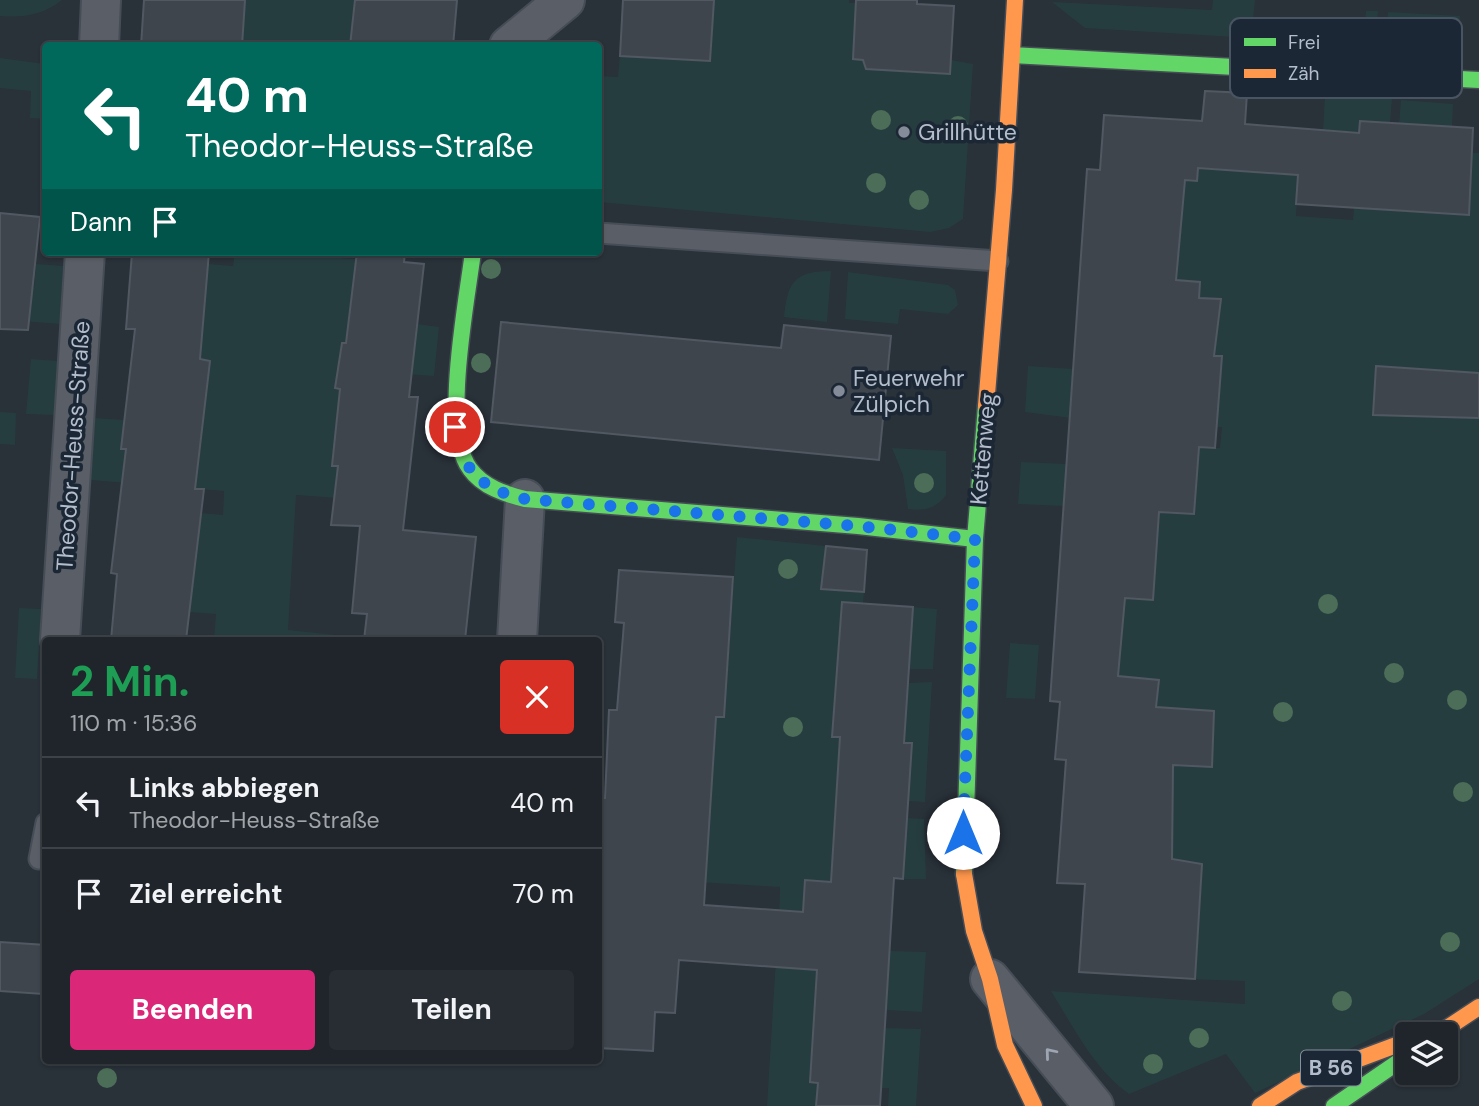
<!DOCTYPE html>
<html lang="de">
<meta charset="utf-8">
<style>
body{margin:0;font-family:"DM Sans",sans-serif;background:#272d33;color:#f1f3f6;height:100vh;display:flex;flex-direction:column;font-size:26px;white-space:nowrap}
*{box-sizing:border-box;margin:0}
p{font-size:23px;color:#a1a5a9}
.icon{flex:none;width:38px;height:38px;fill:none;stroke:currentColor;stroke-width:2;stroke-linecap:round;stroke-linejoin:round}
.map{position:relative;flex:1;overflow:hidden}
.details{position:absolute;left:42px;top:637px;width:560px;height:427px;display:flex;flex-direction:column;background:#1f252b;border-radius:7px;box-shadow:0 2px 5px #0004,0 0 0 2px #3c4247}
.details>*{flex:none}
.banner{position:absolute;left:42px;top:42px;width:560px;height:214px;border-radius:7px;box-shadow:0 2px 5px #0004,0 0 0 2px #3c4247;background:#00695c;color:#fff;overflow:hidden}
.fabs{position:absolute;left:1395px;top:1022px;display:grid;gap:14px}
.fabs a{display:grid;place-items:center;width:63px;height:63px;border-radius:7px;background:#1f252b;box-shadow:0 2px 5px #0004,0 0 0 2px #3c4247;font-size:35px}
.pin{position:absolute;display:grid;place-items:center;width:60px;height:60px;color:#fff;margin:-30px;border:4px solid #fff;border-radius:50%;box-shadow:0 2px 7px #0007}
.me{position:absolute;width:77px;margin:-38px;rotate:0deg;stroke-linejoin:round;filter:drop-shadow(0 0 5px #0008)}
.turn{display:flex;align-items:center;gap:24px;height:147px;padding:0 28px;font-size:32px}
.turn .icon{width:91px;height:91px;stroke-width:2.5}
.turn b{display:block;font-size:49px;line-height:60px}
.then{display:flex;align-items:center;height:66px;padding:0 28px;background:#0003;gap:14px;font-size:26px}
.round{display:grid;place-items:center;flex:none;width:74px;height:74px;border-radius:7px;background:#272d33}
.head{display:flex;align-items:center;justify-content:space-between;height:119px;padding:0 28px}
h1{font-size:42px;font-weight:700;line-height:52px;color:#1e9e55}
.action{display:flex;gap:14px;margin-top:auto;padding:14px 28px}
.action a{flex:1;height:80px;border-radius:7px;background:#db2777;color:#fff;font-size:28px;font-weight:700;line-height:80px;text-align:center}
.action a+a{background:#272d33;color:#f1f3f6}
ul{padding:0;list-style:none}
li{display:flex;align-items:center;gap:21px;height:91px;padding:0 28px;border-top:2px solid #3c4247}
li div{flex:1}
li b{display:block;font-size:26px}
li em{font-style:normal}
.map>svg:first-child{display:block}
</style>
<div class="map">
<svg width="1479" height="1106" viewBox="0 0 1479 1106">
<rect width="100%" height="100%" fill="#293139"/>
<g fill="#263d40">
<path d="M0 0H62C43 15 23 18 0 16Z"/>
<polygon points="245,0 378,0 373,35 351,34 350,45 242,46"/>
<polygon points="714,0 849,0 849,3 856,3 854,59 950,74 951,60 973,64 963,219 949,228 930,232 599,202 598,76 618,77 620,55 710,61"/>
<polygon points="1213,0 1255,0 1251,38 1085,28 1052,2 1212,10"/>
<polygon points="1366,11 1378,11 1375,46 1327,44 1329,20 1365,22"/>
<polygon points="1388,12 1460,16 1458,51 1385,47"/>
<polygon points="0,58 45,64 45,119 30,118 31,91 0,88"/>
<polygon points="1325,95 1392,99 1390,123 1360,121 1360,132 1323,130"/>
<polygon points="1401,100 1453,104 1452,127 1399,124"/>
<path d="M1203 112 1244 132 1301 138 1296 216 1353 220 1354 208 1468 215 1472 153H1479V979L1424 1014 1255 1093 1226 1054 1129 1094C1094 1069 1074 1028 1051 991L1245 1004V981L1185 979 1187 953H1197L1202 865 1172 859V765L1213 745 1214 712 1156 707 1158 680 1118 676 1123 622 1108 597 1153 600 1156 558 1116 509 1194 514 1197 472 1170 445 1220 448 1222 427 1192 426 1195 378 1220 380 1222 356 1112 349 1220 299 1199 298 1200 282 1153 278 1081 252V250L1122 252 1174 179 1197 180Z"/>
<polygon points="235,252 342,252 342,258 356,259 347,345 417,324 439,327 434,376 337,369 335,388 340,389 332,465 394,473 392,502 296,495 288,630 364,638 364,640 214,640 216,614 148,609 149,577 193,583 201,513 223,515 224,491 91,480 95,418 124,420 121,449 198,458 208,379 200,359 208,264 233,266"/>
<polygon points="36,264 63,266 60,324 22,321 0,286 34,288"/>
<path d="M831 271 827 322 784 317C787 282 795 271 831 271Z"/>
<polygon points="848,272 948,285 955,290 958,305 948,314 900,309 898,324 845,319"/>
<polygon points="31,359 58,361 55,415 26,414"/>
<polygon points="1028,366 1074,369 1071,418 1025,412"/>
<polygon points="0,412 16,413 15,445 0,444"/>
<path d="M892 448 946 451V495C936 509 924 511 908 509L903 475Z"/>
<polygon points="1021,462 1067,464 1064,506 1018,504"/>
<polygon points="737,537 826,546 821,589 864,592 863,604 842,603 832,737 840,737 846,883 805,880 802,923 779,921 780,887 599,876 716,717 724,717"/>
<polygon points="913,607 937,609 933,669 909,669"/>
<polygon points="19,608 41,609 37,679 15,678"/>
<polygon points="1010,643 1039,645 1035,699 1006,698"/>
<polygon points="932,682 925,802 908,801 912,743 904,743 908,683"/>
<polygon points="907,818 924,819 926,879 903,879"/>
<polygon points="777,942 819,947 810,1082 818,1083 816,1106 767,1106"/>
<polygon points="890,951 926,952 922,1012 886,1010"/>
<polygon points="885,1028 921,1029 916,1106 888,1106 889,1088 882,1088"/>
</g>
<g fill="#3e454d" stroke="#515861" stroke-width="2">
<polygon points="144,0 245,0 242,46 141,46"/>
<polygon points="355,0 457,0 453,46 350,46"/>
<polygon points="623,0 714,0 710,61 620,56"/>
<polygon points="856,0 917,0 917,4 954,6 950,74 866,69 863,60 853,59"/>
<polygon points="1205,91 1247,93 1245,124 1359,133 1360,121 1473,128 1469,215 1296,204 1298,175 1198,168 1197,181 1185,180 1176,280 1200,282 1199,298 1221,299 1214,356 1222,356 1215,448 1199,447 1194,514 1159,512 1153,600 1125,598 1118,676 1159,680 1156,707 1214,711 1212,767 1173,765 1172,859 1202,864 1195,979 1079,972 1085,884 1057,883 1066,760 1055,759 1060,702 1050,701 1087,169 1100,170 1104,115 1202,121"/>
<polygon points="0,213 40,217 28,330 0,329"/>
<polygon points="165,252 209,252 200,359 210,361 195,489 204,489 186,640 111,640 117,574 111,573 126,449 121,449 135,329 126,329 132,253 164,256"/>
<polygon points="357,252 405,252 404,262 424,264 409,397 418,397 403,530 476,537 465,640 364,640 367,614 352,613 360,526 331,525 338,466 332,466 340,389 335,388 342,343 346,343"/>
<polygon points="501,322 781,348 784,325 891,336 879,460 491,422"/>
<polygon points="1376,366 1479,373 1479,418 1373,415"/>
<polygon points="826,546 867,550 864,592 821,589"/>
<polygon points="619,570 733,577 724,717 716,717 704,905 803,912 805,880 831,882 840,737 832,737 842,602 913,607 904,743 912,743 903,879 894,878 880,1106 816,1106 818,1083 810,1082 817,970 679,960 675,1013 655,1012 653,1051 598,1048 598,798 605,798 609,710 617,710 624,623 615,622"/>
<polygon points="0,942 46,945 43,994 0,991"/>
</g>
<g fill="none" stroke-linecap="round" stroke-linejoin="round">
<defs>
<g id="lane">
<polyline points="598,233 998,261"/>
<polyline points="39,859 46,823"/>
</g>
<g id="street">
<polyline points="99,46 101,0"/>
<polyline points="509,46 565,0"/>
<polyline points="60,640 85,252"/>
<polyline points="517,640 525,499"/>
<polyline points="990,979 1094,1106"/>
</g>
<g id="fast">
<polyline points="1012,55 1479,80"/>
<path d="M473 252C467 300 441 431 470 469 483 487 505 494 525 499L858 526 975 539"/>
<polyline points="964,874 975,539 986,406"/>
<polyline points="1334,1106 1407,1056"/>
</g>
<g id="slow">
<polyline points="986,406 1004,190 1015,0"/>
<polyline points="964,874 974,931 990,979 1005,1045 1034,1106"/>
<polyline points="1438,1034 1479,1007"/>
<polyline points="1260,1106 1297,1082 1407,1041"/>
</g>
</defs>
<use href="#lane" stroke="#474d56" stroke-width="23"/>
<use href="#street" stroke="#474d56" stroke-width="42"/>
<use href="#fast" stroke="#474d56" stroke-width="19"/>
<use href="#slow" stroke="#474d56" stroke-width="19"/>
<use href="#lane" stroke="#5a5f67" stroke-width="19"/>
<use href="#street" stroke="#5a5f67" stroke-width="38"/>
<use href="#fast" stroke="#63d668" stroke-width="16"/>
<use href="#slow" stroke="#ff974d" stroke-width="16"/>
</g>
<g fill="#4c6d58">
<circle cx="881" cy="120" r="10"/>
<circle cx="958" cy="126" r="10"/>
<circle cx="876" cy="183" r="10"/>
<circle cx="919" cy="200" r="10"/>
<circle cx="491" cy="269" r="10"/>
<circle cx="481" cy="363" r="10"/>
<circle cx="924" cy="483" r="10"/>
<circle cx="788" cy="569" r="10"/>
<circle cx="1328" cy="604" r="10"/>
<circle cx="1394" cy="673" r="10"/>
<circle cx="1457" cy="700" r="10"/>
<circle cx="1283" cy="712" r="10"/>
<circle cx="793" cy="727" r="10"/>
<circle cx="1463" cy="792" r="10"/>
<circle cx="1450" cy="942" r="10"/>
<circle cx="1342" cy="1001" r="10"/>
<circle cx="1199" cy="1038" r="10"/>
<circle cx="1153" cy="1064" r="10"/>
<circle cx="107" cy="1078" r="10"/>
</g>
<defs><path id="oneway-chevron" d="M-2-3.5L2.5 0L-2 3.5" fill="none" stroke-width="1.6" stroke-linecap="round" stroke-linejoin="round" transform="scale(1.75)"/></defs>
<use stroke="#9da6b2" href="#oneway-chevron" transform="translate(1050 1053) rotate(-130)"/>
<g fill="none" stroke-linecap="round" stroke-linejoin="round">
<path stroke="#1a73e8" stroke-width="12" stroke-dasharray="0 21.6" d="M455 427C463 472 481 489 525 499L858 526 975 539 963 833"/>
</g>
<g fill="#838c98" stroke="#1c2735" stroke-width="2.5">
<circle cx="904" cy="132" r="7"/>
<circle cx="839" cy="391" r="7"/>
</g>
<g text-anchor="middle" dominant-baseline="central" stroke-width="7" stroke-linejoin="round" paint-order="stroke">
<rect fill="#1c2735" stroke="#86909e" stroke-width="2" x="1301" y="1050.5" width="60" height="35" rx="5"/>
<g font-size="21" font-weight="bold" fill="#b3bdcb">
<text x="1331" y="1068">B 56</text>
</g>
<g font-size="23" fill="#b3bdcb" stroke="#1c2735" text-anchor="start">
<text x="918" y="132">Grillhütte</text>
<text x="853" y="378">Feuerwehr<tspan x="853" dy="26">Zülpich</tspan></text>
</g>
<g font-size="23" fill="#b3bdcb" stroke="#1c2735">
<text transform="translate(73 446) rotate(-86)">Theodor-Heuss-Straße</text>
<text transform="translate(983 449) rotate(-85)">Kettenweg</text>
</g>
</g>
<rect x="1230" y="18" width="232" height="80" rx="10" fill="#1c2735" stroke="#495462" stroke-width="2"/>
<rect x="1244" y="38" width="32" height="8" fill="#63d668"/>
<rect x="1244" y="69" width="32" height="9" fill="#ff974d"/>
<g font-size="19" fill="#b3bdcb">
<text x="1288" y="49">Frei</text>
<text x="1288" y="80">Zäh</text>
</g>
</svg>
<div class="fabs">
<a><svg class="icon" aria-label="layers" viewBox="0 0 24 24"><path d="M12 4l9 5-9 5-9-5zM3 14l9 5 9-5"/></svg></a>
</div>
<div class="pin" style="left:455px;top:427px;background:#d93025"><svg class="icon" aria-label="arrive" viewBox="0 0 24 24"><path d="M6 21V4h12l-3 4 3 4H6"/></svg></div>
<svg class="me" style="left:963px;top:833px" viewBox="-20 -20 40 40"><circle r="19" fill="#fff"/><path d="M0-13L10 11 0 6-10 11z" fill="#1a73e8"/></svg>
<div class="banner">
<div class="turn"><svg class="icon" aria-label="left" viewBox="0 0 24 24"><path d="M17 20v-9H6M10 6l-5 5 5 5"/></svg><div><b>40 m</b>Theodor-Heuss-Straße</div></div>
<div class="then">Dann<svg class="icon" aria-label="arrive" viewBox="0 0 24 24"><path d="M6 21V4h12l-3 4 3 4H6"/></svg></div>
</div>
<section class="details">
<div class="head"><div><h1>2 Min.</h1><p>110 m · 15:36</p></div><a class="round" style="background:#d93025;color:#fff"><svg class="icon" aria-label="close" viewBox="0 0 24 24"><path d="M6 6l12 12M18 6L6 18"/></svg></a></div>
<ul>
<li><svg class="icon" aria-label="left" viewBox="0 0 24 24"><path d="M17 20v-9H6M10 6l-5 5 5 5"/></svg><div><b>Links abbiegen</b><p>Theodor-Heuss-Straße</p></div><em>40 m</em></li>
<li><svg class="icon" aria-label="arrive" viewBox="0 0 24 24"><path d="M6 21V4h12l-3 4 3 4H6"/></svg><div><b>Ziel erreicht</b></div><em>70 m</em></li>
</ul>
<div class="action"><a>Beenden</a><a>Teilen</a></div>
</section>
</div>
